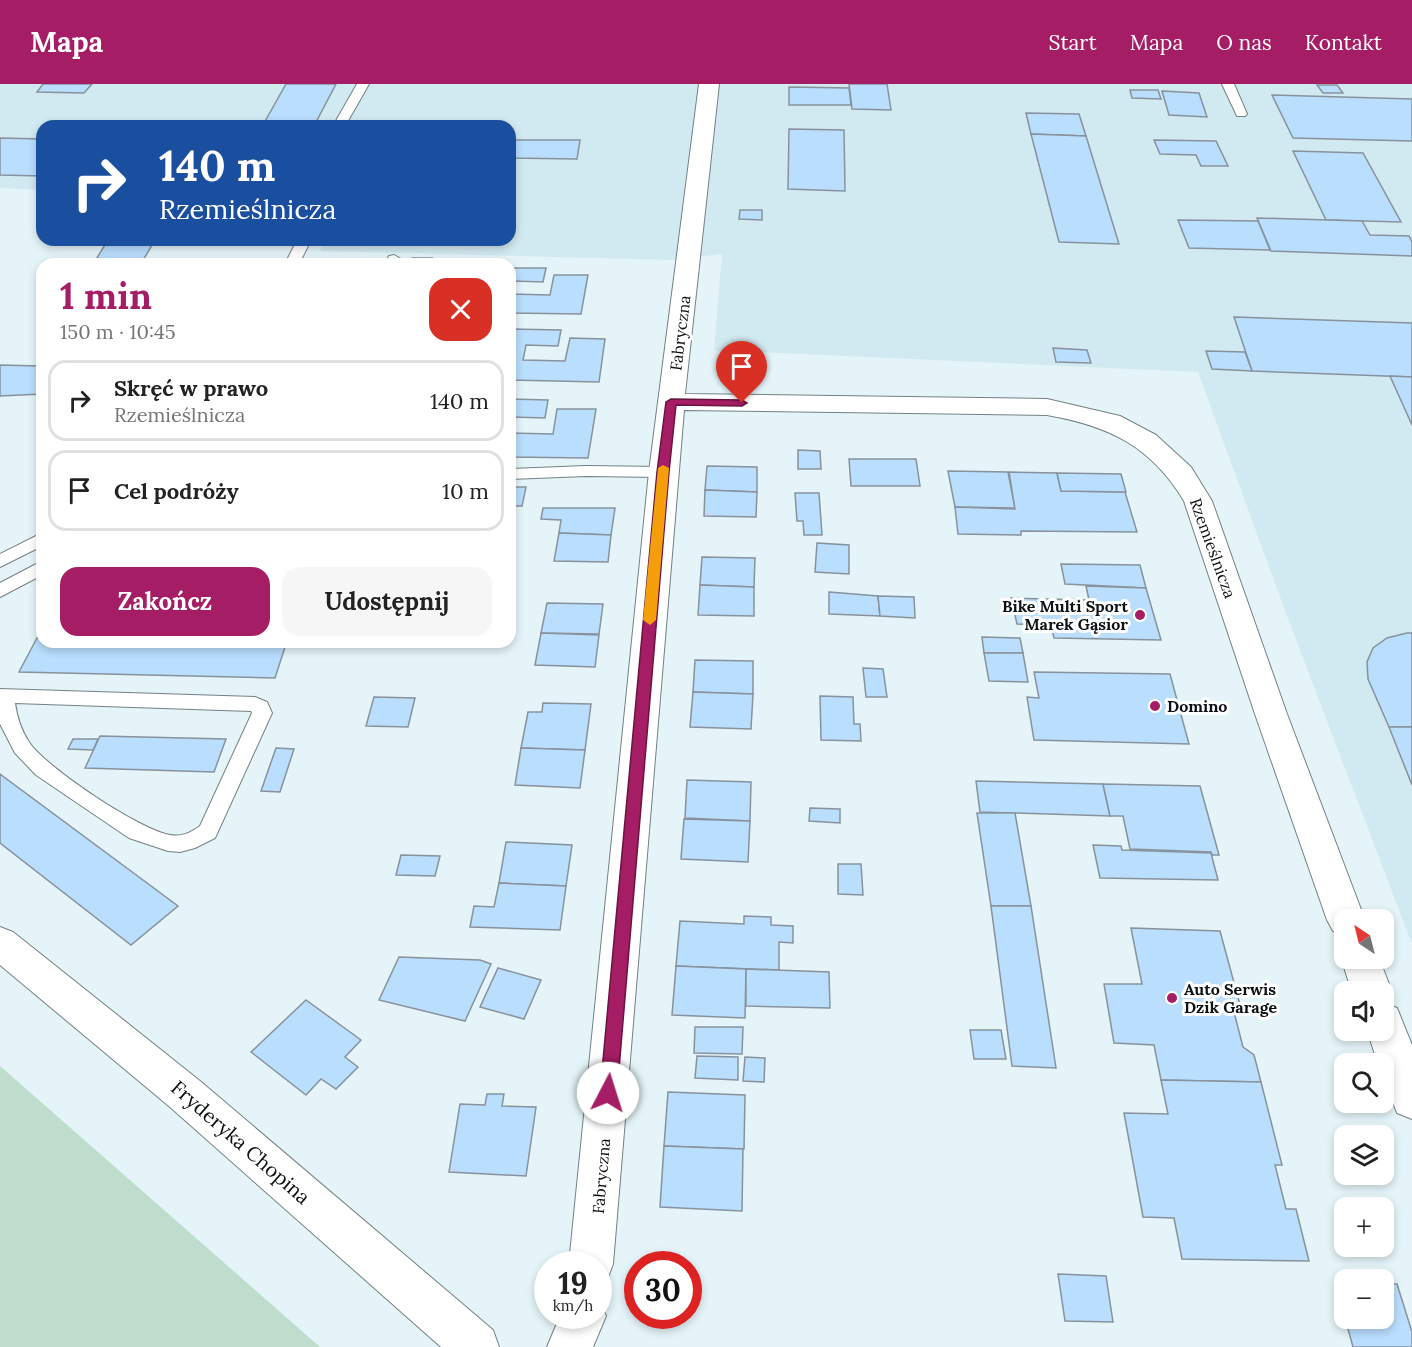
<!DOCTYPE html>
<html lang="pl">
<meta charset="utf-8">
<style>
body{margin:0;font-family:Lora,serif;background:#f6f6f6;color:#222;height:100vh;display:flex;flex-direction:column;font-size:22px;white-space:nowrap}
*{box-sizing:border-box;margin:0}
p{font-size:20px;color:#767676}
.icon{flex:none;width:33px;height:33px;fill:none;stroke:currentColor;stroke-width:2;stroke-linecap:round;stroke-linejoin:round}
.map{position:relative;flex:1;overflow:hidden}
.details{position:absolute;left:36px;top:174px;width:480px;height:390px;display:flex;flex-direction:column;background:#fff;border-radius:18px;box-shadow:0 3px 9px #0003}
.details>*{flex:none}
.guide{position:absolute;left:36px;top:36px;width:480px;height:126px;border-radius:18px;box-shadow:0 3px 9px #0003;background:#1a4fa0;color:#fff;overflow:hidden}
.needle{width:39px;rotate:325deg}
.buttons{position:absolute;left:1334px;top:825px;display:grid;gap:12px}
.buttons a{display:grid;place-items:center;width:60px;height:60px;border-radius:12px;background:#fff;box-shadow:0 3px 9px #0003;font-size:30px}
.speed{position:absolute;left:534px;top:1167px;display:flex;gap:12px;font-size:30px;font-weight:700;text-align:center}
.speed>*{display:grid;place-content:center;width:78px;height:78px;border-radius:50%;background:#fff;box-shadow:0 3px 9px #0003;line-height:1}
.speed small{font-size:15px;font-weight:400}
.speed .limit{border:9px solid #d22;background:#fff;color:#111}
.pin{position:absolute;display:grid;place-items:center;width:51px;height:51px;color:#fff;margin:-62px -26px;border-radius:50% 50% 50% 0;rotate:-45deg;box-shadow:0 0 6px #0007}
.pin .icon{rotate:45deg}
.me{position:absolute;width:66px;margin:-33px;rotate:5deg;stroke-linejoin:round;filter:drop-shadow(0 0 4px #0008)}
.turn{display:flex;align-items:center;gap:21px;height:126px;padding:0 24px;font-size:27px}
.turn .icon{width:78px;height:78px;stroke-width:2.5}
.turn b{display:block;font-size:42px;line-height:51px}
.round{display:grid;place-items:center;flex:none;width:63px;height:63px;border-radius:18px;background:#f6f6f6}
.summary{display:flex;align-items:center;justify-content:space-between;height:102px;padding:0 24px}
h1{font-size:36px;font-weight:700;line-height:45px;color:#a51d65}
.button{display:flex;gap:12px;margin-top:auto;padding:12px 24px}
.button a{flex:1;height:69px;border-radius:18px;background:#a51d65;color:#fff;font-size:24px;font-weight:700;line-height:69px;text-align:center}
.button a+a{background:#f6f6f6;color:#222}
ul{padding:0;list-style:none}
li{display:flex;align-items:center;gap:18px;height:81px;margin:0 12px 9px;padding:0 12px;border:3px solid #e0e0e0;border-radius:18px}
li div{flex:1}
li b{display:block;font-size:22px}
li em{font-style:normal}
header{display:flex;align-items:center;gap:36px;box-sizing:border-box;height:84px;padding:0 30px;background:#a51d65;color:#fff}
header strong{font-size:28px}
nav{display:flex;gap:33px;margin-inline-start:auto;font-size:21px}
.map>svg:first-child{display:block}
</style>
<header>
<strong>Mapa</strong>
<nav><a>Start</a><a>Mapa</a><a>O nas</a><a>Kontakt</a></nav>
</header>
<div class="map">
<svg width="1412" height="1263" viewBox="0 0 1412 1263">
<rect width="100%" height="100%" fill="#e4f4f8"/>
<polygon fill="#d1e9f0" points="0,0 1412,0 1412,860 1287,532 1198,288 714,266 722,170 671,176 320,167 325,156 510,156 510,42 42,42 42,106 0,104"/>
<polygon fill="#bfddcd" points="0,982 320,1263 0,1263"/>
<g fill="#badefe" stroke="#88929c" stroke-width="1.5">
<polygon points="43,0 92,0 84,9 37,8"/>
<polygon points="286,0 336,0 314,42 263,41"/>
<polygon points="849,0 887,0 891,26 852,25"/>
<polygon points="1317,1 1337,1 1343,9 1323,9"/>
<polygon points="789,3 849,4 851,21 789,21"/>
<polygon points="1130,6 1158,6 1161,15 1132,14"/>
<polygon points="1162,7 1199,9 1207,33 1169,31"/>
<polygon points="1272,11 1412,15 1412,57 1293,54"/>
<polygon points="1026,29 1079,30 1086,52 1031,50"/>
<polygon points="789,45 844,46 845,107 788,105"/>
<polygon points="1031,50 1086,52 1119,160 1059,158"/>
<polygon points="0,54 42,55 42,92 0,91"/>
<polygon points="510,56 580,56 577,75 510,74"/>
<polygon points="1154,56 1216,57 1228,82 1201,82 1196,71 1160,70"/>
<polygon points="1293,67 1363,69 1401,138 1326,136"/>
<polygon points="740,126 762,126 762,136 739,135"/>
<polygon points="1257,134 1362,137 1370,151 1409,152 1412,158 1412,172 1271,167"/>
<polygon points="1178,136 1258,137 1270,166 1189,164"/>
<polygon points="108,156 155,156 142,178 95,177"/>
<polygon points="412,174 432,174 430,180 410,180"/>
<polygon points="510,184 546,184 543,198 513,197 510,210 550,211 554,191 588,191 581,230 510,229"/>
<polygon points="1234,233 1412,239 1412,293 1252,287"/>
<polygon points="510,245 561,246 558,262 526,261 523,276 565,277 570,254 605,255 599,298 510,296"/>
<polygon points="1053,264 1087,266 1091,279 1056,278"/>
<polygon points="1206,267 1245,268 1252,287 1212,285"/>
<polygon points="0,281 39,282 37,285 42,285 42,310 0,312"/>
<polygon points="1390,292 1412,293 1412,341"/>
<polygon points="510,315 548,316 545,334 512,333 510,340"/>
<polygon points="557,325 596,325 588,374 510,373 510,349 553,350"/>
<polygon points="798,366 820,367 821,385 798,385"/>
<polygon points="849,375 916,375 920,402 851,402"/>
<polygon points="707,382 757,383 757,408 705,406"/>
<polygon points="948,387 1008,388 1015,424 955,423"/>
<polygon points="1009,388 1057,389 1061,407 1125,408 1137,448 1021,447 1021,451 958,450 955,423 1015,425"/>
<polygon points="1057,389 1121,390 1126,408 1061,407"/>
<polygon points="510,403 526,403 522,422 510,422"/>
<polygon points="705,406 757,408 756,433 704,432"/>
<polygon points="795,409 819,409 822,451 804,451 803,437 797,437"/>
<polygon points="543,424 615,424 611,451 559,449 561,436 541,435"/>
<polygon points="559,449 611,451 608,478 554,477"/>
<polygon points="817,459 849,461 849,490 815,488"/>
<polygon points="702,473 755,474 754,503 700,501"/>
<polygon points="1061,480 1140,481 1146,504 1065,500"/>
<polygon points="700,501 754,503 754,532 698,531"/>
<polygon points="1086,502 1146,504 1161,556 1054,554 1051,541 1017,540 1011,514 1089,516"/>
<polygon points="829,508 878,512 880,532 829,530"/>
<polygon points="878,512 914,513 915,534 880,532"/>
<polygon points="547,519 603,520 599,550 541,549"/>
<polygon points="541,549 599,551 595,583 535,581"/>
<polygon points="1407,549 1412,549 1412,643 1389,643 1368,595 1367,578 1373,564 1387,554"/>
<polygon points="982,553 1020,554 1023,569 984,569"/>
<polygon points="37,554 42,554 42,558 286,560 275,594 19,588"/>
<polygon points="984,569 1023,569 1028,598 989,597"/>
<polygon points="695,576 753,577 753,610 693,608"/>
<polygon points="863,584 883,585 887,613 866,613"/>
<polygon points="1034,588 1170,590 1189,660 1034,656 1027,613 1039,614"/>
<polygon points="693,608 753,610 751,645 690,643"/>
<polygon points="820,612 853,613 854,640 860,640 861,657 821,656"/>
<polygon points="374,613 415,614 408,643 366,642"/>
<polygon points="543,619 591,620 585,666 521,664 528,628 542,628"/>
<polygon points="1389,643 1412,643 1412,701"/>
<polygon points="100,652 226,655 214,688 85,684"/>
<polygon points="73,655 98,655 93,666 68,665"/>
<polygon points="276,664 294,665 280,708 261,707"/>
<polygon points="521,664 585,666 580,704 515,701"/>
<polygon points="0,690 178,822 131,861 0,759"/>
<polygon points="687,696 751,698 750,737 685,734"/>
<polygon points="976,697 1103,700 1110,732 980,728"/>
<polygon points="1103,700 1200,702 1219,771 1212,771 1211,768 1130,765 1123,732 1110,732"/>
<polygon points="810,724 840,725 840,739 809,737"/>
<polygon points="977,729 1015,729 1031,822 991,822"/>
<polygon points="684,735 750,737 748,778 681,775"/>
<polygon points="506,758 572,761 566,802 499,799"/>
<polygon points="1093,761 1121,762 1122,766 1211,769 1218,796 1100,794"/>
<polygon points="401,771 440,772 435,792 396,791"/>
<polygon points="838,780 861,780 863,811 838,810"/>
<polygon points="499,799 566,802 560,846 470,843 474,822 494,823"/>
<polygon points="991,822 1031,822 1056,984 1012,982"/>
<polygon points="744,832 771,833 771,841 793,842 793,859 779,858 779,886 676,882 680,837 744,840"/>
<polygon points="1131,844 1220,847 1242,928 1234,928 1243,963 1254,971 1261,998 1161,996 1154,961 1114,959 1104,900 1142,900"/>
<polygon points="399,873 480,876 491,880 465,937 379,916"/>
<polygon points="676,882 746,885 745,934 672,931"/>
<polygon points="498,884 541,896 524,935 480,923"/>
<polygon points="746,885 829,888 830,924 746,922"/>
<polygon points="306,916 361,956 345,973 358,983 336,1005 321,995 306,1011 251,968"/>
<polygon points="695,943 743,943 742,970 694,969"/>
<polygon points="970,946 1001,946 1006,975 974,975"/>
<polygon points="697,972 738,973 738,996 695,994"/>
<polygon points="745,973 765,974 764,998 743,997"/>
<polygon points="1161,996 1261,998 1282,1081 1275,1081 1286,1125 1296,1125 1309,1177 1182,1175 1174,1134 1143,1133 1124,1029 1168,1030"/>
<polygon points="668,1008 745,1011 744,1065 664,1062"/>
<polygon points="487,1010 504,1010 502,1022 536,1023 526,1092 449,1088 460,1020 485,1021"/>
<polygon points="664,1062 743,1065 742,1127 660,1123"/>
<polygon points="1058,1190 1106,1192 1113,1238 1065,1237"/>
<polygon points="1335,1199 1344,1199 1344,1230"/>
<polygon points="1383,1200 1397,1200 1412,1248 1412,1263 1353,1263 1345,1234 1383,1234"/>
</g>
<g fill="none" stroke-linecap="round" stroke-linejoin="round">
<defs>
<g id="lane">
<polygon points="357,0 369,0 345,42 333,42"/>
<polygon points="1222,0 1234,0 1247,30 1245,32 1237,32"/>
<polygon points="297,156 311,156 299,180 285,180"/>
<polygon points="394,171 401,175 399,180 385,180 389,172"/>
<polygon points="586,382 663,383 671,388 663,393 586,392 510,395 510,385"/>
<polygon points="42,449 42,462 0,483 0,470"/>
<polygon points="42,477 42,491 0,513 0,499"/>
<path d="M0 605 255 613 267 618 272 629 215 754 195 764 180 768 168 767 129 754 36 691 15 669 0 640ZM15 619 251 627 252 629 200 742C190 749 182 753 170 751 140 746 45 683 29 658 21 646 17 633 15 619Z"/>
</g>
<g id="street">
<path d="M699 0H719L685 310 1047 315 1120 332 1156 351 1191 383 1212 417 1287 630 1365 836H1344V851L1333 847 1327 836 1255 630 1184 417C1151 362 1109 342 1047 331L684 326 613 1180 607 1196 598 1199V1180H569L649 388Z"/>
<polygon points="0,843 13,848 200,997 493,1246 499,1263 441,1263 170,1023 0,881"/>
<polygon points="1344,868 1344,874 1379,874 1392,908 1386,920 1397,924 1412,961 1412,1035 1397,1029 1383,992 1383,980 1378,980 1367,946 1383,946 1383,908 1352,908 1341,874"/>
<polygon points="598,1215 606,1232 593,1263 547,1263 560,1232 598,1232"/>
</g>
</defs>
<use href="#lane" stroke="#738185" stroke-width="2"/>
<use href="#street" stroke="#738185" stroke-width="2"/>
<use href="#lane" fill="#fff" fill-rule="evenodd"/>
<use href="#street" fill="#fff" fill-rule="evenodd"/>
</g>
<polygon fill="#a51d65" stroke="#6b1342" stroke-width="1.5" points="671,315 742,316 747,319 742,322 676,321 669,388 617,1009 614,1014 608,1017 602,1014 600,1009 657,388 666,318"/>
<polygon fill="#f59e0b" points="663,381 669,384 656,536 650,541 643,536 658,384"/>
<g fill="#a51d65" stroke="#fff" stroke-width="2">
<circle cx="1140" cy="531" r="6"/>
<circle cx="1155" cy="622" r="6"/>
<circle cx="1172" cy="914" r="6"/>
</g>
<g text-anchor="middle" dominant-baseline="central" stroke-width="6" stroke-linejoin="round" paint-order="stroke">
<g font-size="16" fill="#0b1012" stroke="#fff">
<text transform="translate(680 249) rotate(-83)">Fabryczna</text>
<text transform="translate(1213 464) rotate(70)">Rzemieślnicza</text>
<text transform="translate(601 1092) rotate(-85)">Fabryczna</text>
</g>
<g font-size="16" font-weight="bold" fill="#0b1012" stroke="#fff" text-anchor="start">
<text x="1128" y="522" text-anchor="end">Bike Multi Sport<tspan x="1128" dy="18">Marek Gąsior</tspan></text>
<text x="1167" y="622">Domino</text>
<text x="1184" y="905">Auto Serwis<tspan x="1184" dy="18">Dzik Garage</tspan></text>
</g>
<g font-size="20" fill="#0b1012" stroke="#fff">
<text transform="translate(241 1058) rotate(41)">Fryderyka Chopina</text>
</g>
</g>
</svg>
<div class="buttons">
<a><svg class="needle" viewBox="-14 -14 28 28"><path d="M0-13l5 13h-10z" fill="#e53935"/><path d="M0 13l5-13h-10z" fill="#767676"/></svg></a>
<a><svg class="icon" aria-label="sound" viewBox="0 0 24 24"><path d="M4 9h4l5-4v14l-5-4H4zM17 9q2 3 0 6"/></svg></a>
<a><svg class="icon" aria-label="search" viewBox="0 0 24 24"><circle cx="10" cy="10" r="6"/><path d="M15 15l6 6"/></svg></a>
<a><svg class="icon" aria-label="layers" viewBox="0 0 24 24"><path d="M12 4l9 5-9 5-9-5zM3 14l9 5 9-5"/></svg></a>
<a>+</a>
<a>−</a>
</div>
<div class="speed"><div>19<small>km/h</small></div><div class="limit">30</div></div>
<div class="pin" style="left:742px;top:319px;background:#d93025"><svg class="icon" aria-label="arrive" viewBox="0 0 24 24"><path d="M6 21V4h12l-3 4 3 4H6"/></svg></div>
<svg class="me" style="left:608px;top:1009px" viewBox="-20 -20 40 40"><circle r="19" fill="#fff"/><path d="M0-13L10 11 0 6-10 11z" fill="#a51d65"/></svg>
<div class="guide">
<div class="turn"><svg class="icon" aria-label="right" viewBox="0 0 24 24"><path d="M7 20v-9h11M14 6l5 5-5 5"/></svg><div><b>140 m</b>Rzemieślnicza</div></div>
</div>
<section class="details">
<div class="summary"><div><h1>1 min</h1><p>150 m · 10:45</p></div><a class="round" style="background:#d93025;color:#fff"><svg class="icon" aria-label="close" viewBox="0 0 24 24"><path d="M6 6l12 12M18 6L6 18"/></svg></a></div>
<ul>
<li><svg class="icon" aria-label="right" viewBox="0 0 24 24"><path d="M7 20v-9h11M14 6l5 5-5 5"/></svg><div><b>Skręć w prawo</b><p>Rzemieślnicza</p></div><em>140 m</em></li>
<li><svg class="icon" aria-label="arrive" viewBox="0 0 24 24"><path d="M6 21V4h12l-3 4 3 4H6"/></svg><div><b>Cel podróży</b></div><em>10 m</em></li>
</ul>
<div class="button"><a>Zakończ</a><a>Udostępnij</a></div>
</section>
</div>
